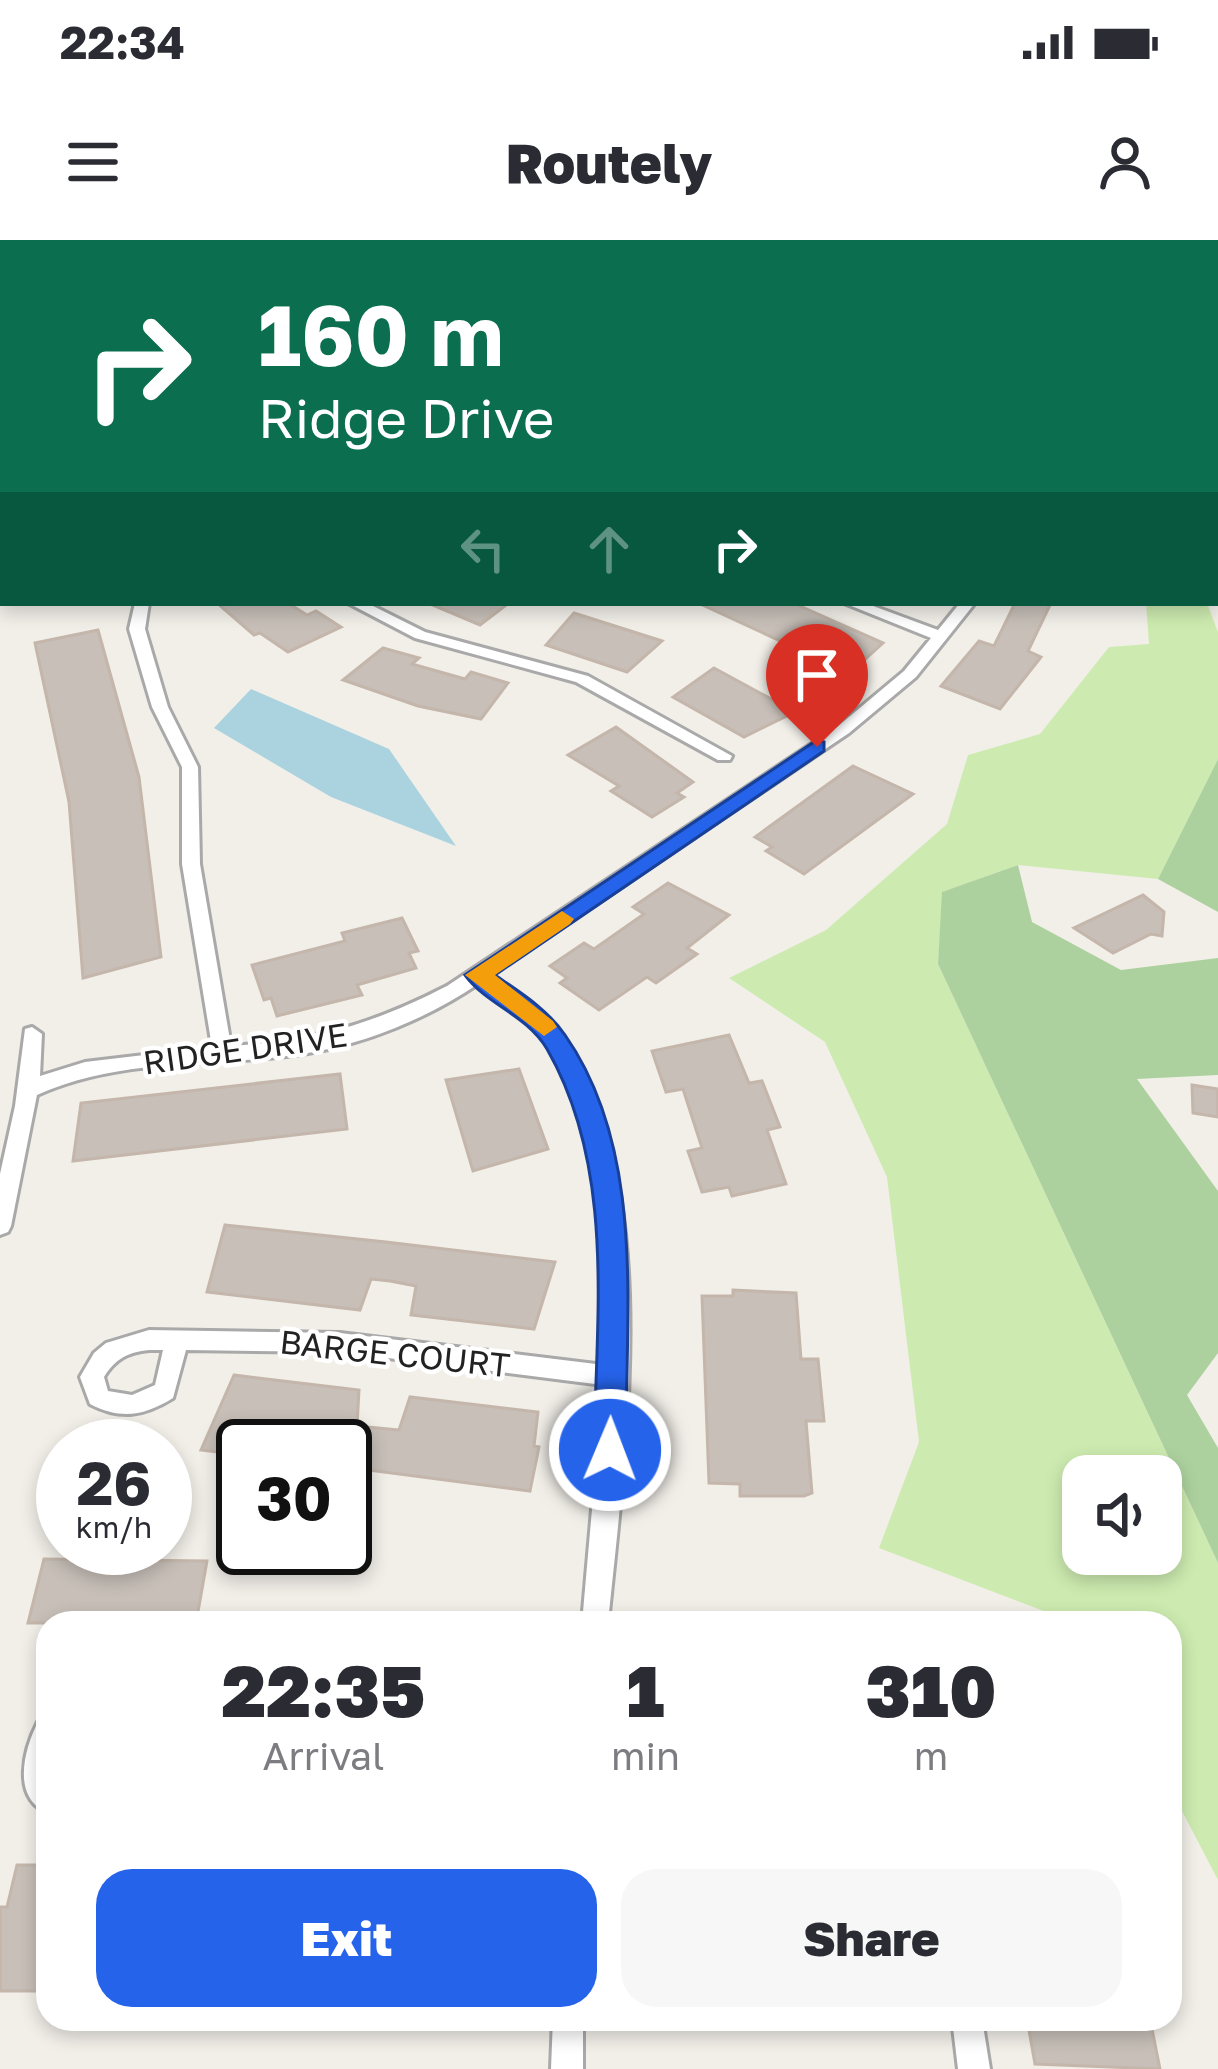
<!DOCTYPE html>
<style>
body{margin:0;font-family:"Golos Text",sans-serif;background:#f7f7f7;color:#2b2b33;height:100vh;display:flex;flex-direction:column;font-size:45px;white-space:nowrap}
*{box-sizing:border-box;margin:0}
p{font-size:39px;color:#7c7c81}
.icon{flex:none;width:66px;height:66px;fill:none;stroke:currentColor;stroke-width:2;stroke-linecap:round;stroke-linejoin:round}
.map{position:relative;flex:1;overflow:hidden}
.drawer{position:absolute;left:36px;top:1371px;width:1146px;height:420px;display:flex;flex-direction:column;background:#fff;border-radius:36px;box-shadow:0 6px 18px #0003}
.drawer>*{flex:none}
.hud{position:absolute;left:0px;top:0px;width:1218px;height:366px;box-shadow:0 6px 18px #0003;background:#0b6e4f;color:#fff;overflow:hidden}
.buttons{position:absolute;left:1062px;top:1215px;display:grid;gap:24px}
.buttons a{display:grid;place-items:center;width:120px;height:120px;border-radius:24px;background:#fff;box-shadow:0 6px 18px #0003;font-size:60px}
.speed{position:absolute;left:36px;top:1179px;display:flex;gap:24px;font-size:60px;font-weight:700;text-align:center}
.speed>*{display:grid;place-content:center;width:156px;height:156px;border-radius:50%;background:#fff;box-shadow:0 6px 18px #0003;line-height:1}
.speed small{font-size:30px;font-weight:400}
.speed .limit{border:6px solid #111;border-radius:18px;background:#fff;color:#111}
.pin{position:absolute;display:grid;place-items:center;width:102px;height:102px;color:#fff;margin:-123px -51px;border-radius:50% 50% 50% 0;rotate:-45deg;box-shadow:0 0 12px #0007}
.pin .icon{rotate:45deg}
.me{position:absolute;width:132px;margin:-66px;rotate:1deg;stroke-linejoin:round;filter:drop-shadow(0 0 9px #0008)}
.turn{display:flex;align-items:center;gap:42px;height:252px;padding:0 60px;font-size:54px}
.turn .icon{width:156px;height:156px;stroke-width:2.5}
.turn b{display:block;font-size:84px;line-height:102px}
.lanes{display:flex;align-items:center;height:114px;padding:0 60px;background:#0003;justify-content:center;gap:60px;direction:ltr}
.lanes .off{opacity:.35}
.eta{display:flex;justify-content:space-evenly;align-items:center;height:204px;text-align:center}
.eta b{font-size:72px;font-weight:800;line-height:84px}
.primary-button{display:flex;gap:24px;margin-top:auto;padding:24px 60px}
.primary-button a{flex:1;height:138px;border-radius:36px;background:#2563eb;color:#fff;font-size:48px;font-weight:800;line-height:138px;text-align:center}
.primary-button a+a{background:#f7f7f7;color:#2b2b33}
.status{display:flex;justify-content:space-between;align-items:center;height:84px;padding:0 60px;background:#fff;direction:ltr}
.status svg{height:33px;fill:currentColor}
header{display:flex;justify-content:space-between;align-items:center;height:156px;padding:0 60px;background:#fff;font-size:54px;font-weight:800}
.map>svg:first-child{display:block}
</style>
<div class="status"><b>22:34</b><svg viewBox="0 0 49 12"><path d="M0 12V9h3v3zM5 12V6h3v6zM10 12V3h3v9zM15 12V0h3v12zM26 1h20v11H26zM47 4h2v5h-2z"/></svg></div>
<header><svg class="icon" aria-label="menu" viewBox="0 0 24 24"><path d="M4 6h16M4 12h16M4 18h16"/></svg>Routely<svg class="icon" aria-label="person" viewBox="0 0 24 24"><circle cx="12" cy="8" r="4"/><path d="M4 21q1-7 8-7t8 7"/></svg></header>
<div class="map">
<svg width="1218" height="1829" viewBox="0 0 1218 1829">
<rect width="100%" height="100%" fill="#f2efe9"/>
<path fill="#cdebb0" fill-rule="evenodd" d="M1146 363H1207L1218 392V519L1158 639 1018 625 943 652 938 724 1218 1323V1640L1170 1548V1383H1075L879 1308 919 1202 887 937 825 802 729 738 826 690 947 584 968 515 1040 494 1109 407 1149 404ZM1083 1236H1161V1314H1083Z"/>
<g fill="#add19e">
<polygon points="1218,519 1218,672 1158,639"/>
<polygon points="1018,625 1032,682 1121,730 1218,718 1218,835 1137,839 1218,951 1218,1113 1187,1155 1218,1208 1218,1323 938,724 942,652"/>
</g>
<polygon fill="#aad3df" points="251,449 389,509 456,606 331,557 214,488"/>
<g fill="#c7bfb8" stroke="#c4b6ab" stroke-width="3">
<polygon points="217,363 288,363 307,375 316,371 341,387 288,412 260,393 254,395"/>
<polygon points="428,363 509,363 480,385"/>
<polygon points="698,363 793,363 883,403 850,433"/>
<polygon points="1015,363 1051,363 1028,411 1041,417 1000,469 941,446 979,401 994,406"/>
<polygon points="574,373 662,401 627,432 546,405"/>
<polygon points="98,390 139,537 161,717 83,738 69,562 35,403"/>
<polygon points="383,408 419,418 412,424 465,439 471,432 508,443 481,479 418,466 343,440"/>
<polygon points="714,428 795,472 744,497 673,457"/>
<polygon points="616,487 693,542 677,553 684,557 652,577 611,551 619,546 568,515"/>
<polygon points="853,526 913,554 804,634 766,611 772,607 755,597"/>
<polygon points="668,643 729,675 687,708 697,714 656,743 647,737 599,770 560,743 567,738 550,726 584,703 594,709 644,674 633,667"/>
<polygon points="1143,655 1164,672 1162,696 1151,694 1113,713 1074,688"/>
<polygon points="402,678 418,711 409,713 416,728 357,745 362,755 277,776 271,758 264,760 252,725 345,701 342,693"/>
<polygon points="729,795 749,843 762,841 780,887 767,890 786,944 732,956 729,947 702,952 688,911 702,908 683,849 666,852 652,811"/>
<polygon points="519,829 548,909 473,931 446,840"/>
<polygon points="340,834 347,889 73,921 81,863"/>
<polygon points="1192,845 1218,849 1218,877 1193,873"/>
<polygon points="225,985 386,1002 555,1022 534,1089 411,1075 416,1046 390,1041 371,1039 360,1070 207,1052"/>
<polygon points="733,1050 796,1053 801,1119 818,1119 824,1181 806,1181 812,1253 804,1256 740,1256 740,1244 709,1243 702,1056 733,1056"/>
<polygon points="234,1135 359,1150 357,1186 399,1190 410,1157 538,1172 534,1206 539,1207 530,1251 345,1227 345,1206 243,1206 243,1215 201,1210"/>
<polygon points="44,1319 207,1321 196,1383 28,1383"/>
<polygon points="17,1625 48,1625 48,1751 0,1751 0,1667 7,1667"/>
<polygon points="1027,1779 1150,1779 1160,1829 1035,1824"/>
</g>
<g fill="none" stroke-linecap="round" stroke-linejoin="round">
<defs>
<g id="minor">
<polygon points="1215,134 1218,135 1218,143 1215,142"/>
<path d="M135 363H149L145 389 168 467 198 527 200 624 231 806C317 800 371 785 447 746L837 487 904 431 931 398 844 363H865L938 390 960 363H975L916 437 849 493 491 735C516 752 544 769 561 794 664 940 625 1214 608 1383H582L603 1145 340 1112 186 1110 173 1158C144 1176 121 1180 90 1164L80 1137 94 1113 106 1103 149 1090 340 1093 604 1125C607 1026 608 879 542 798 525 777 500 760 478 744 428 778 367 803 308 813 217 828 123 816 37 855L11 986 8 992 0 995V934L15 866 25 789 32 787 42 794 40 836 85 822 212 807 182 624V527L152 467 129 389ZM149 1110H163L155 1145 132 1155 108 1151 104 1137C115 1119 128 1112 149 1110Z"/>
<polygon points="348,363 367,363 425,392 588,436 732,516 730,520 718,520 576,442 415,398"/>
<path d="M48 1478V1573C11 1558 24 1509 38 1482Z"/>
<polygon points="553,1779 583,1779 583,1829 551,1829"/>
<polygon points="952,1779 982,1779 990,1829 958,1829"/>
</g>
</defs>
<use href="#minor" stroke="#a9a9a9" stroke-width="6"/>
<use href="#minor" fill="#fff" fill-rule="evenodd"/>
</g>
<path fill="#2563eb" stroke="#184099" stroke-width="3" d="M817 500 824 502V511L495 735C521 753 547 769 565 795 647 912 625 1075 626 1210L621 1219 610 1224 599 1219 594 1210C596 1077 616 929 547 809 527 775 487 765 465 735Z"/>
<polygon fill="#f59e0b" points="562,671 574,679 570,684 495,735 553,781 557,787 544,796 465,735"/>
<g text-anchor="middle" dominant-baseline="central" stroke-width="9" stroke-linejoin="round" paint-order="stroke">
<g font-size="33" fill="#222" stroke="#fff">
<text transform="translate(245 808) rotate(-8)">RIDGE DRIVE</text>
<text transform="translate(395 1113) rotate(6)">BARGE COURT</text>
</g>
</g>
</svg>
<div class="buttons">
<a><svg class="icon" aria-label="sound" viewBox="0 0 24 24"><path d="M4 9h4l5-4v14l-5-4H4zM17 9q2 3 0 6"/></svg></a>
</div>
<div class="speed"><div>26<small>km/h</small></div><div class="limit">30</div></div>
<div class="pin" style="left:817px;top:507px;background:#d93025"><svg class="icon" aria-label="arrive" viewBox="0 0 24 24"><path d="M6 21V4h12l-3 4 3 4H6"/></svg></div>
<svg class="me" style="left:610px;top:1210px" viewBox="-20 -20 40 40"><circle r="17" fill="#2563eb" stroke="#fff" stroke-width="3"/><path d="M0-11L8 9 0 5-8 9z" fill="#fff"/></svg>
<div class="hud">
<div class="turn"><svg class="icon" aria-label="right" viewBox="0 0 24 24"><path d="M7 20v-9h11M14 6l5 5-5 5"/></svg><div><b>160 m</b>Ridge Drive</div></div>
<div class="lanes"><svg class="icon off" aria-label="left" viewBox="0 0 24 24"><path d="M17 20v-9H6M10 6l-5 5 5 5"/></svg><svg class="icon off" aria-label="ahead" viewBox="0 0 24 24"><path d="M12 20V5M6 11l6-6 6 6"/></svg><svg class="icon" aria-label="right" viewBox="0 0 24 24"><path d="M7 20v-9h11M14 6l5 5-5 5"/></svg></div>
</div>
<section class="drawer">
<div class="eta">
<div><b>22:35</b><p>Arrival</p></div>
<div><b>1</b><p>min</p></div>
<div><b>310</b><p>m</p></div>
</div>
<div class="primary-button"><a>Exit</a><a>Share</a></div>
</section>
</div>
